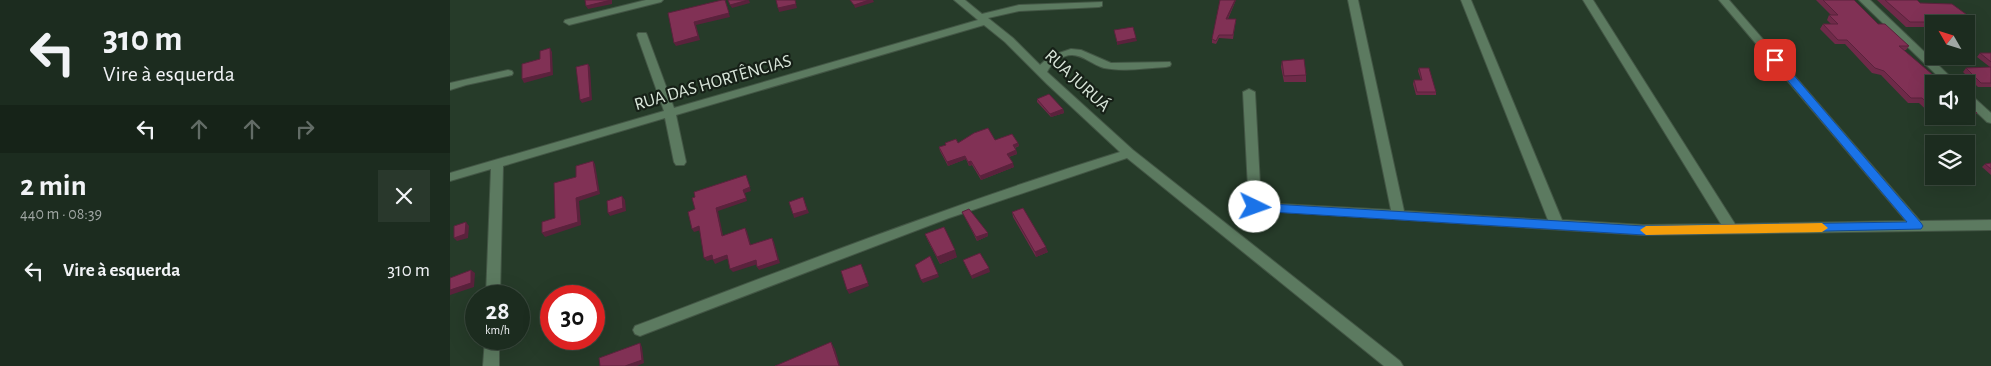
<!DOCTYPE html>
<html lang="pt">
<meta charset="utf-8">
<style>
body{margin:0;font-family:"Alegreya Sans",sans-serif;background:#29382c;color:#f1f3f6;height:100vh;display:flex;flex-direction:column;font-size:19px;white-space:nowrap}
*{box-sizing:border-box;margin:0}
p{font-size:16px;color:#a0a7a4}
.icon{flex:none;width:28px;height:28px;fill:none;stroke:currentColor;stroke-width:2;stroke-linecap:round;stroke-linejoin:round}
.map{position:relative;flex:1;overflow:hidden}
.details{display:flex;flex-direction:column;background:#1c2c1f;width:450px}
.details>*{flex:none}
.hud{background:#1c2c1f;color:#f1f3f6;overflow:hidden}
.needle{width:32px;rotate:309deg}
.fabs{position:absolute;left:1475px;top:15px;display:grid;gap:10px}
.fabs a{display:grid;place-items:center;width:50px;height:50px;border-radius:0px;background:#1c2c1f;box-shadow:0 5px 20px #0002,0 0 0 1px #3a483d;font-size:25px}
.speed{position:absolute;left:15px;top:285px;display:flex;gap:10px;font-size:25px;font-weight:700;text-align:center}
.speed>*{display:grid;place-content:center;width:65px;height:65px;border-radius:50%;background:#1c2c1f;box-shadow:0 5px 20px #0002,0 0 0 1px #3a483d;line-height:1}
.speed small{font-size:12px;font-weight:400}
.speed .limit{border:8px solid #d22;background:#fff;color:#111}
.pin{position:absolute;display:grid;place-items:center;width:42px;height:42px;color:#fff;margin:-21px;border-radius:10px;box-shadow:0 2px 8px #0006}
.me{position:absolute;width:55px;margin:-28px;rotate:93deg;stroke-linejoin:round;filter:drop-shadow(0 0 4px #0008)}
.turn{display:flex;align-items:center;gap:18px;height:105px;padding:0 20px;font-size:22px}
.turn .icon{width:65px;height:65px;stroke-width:2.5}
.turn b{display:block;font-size:35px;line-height:42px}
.lanes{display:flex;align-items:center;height:48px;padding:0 20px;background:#0003;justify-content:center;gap:25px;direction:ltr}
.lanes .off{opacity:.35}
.round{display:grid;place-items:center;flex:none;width:52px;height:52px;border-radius:0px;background:#29382c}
.headline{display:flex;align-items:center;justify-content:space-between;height:85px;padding:0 20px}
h1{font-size:30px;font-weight:700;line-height:38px}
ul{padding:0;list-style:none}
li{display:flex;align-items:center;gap:15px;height:65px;padding:0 20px}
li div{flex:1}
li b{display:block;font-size:19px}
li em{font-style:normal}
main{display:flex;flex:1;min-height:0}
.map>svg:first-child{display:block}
</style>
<main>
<section class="details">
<div class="hud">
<div class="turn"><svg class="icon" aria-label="left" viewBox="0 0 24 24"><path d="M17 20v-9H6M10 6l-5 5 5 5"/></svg><div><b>310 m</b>Vire à esquerda</div></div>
<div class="lanes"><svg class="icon" aria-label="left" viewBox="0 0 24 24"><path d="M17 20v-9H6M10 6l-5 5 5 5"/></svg><svg class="icon off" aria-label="ahead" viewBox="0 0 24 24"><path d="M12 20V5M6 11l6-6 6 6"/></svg><svg class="icon off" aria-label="ahead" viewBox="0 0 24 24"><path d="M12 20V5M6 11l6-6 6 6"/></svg><svg class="icon off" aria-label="right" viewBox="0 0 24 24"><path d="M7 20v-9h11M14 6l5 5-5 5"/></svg></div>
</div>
<div class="headline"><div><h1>2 min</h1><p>440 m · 08:39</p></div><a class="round"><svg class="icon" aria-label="close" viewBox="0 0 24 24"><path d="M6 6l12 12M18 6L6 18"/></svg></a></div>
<ul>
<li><svg class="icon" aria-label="left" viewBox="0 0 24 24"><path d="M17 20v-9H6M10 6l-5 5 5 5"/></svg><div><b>Vire à esquerda</b></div><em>310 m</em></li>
</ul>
</section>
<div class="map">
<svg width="1541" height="366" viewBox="0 0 1541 366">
<rect width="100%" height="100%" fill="#263b29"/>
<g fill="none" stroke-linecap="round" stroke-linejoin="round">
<defs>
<g id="minor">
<polygon points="196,0 213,0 211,2 119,25 114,22 115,20"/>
<path d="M504 0H515L532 14 569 5 652 2V6L649 7 569 11 538 18 563 38 590 65 600 56 621 49 631 50 661 63 720 62 721 64 720 66 716 67C696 68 674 72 654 68 643 65 633 55 622 55 612 55 601 63 597 72L683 150 950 361 953 366H934L677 158 499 218 195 334 190 336 185 334 183 330 185 326C346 265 506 203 670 152L597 84 555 42 534 25 226 115 236 162 234 165H226L224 162 215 118 53 166 50 296H36L41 169 0 181V173L214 111 187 35 188 33H196L197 35 224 108 528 20Z"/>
<polygon points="898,0 908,0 954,211 1098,220 1011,0 1021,0 1112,220 1193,225 1271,224 1133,0 1143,0 1285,224 1456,221 1269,0 1279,0 1470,221 1541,220 1541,230 1193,235 800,210 799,207 793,92 799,89 805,92 811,203 941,210"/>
<polygon points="1409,0 1420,0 1508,84 1496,84"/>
<polygon points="58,70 62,71 63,73 62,75 16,85 0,90 0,83"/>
<polygon points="1516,93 1520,94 1541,113 1541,123 1537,122 1516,102"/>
<polygon points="35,339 49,339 49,366 33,366"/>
</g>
</defs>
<use href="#minor" stroke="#435645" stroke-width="2"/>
<use href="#minor" fill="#5c7a60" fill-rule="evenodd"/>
</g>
<g fill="#6f2a49">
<polygon points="786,0 778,19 786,19 783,39 769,38 766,44 762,43 762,39"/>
<polygon points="1366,0 1404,0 1428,24 1459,46 1456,50 1454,50 1484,84 1484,116 1516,116 1516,103 1527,113 1523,118 1485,118 1469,103 1458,103 1431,75 1422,73 1395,44 1385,44 1370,29 1373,24 1381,24 1377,20 1379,15 1381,15"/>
<polygon points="1427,0 1467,0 1470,3 1520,17 1518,20 1521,22 1517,27 1516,27 1516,24 1484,24 1484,27 1456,27"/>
<polygon points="1530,53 1541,53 1541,87 1528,87 1513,72 1516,68 1540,67 1527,57"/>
<polygon points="832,61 856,75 856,82 834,82 831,67"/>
<polygon points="969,68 986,92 986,95 966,95 963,84 964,80 971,80 968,71"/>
<polygon points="587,99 613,109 614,113 601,117 587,102"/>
<polygon points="545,140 568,143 569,146 565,148 566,150 567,154 559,157 564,167 531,180 522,165 519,166 516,159 498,166 490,151 489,147 496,145 495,143 508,143"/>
<polygon points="1541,163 1541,175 1532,167 1535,164"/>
<polygon points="512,212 538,236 527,241 514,215"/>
<polygon points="562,212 598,252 586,257 563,217"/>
<polygon points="475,234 507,257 490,264 478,241"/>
</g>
<g fill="#5a223c">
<polygon points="161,0 162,0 162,4 138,9 136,6"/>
<polygon points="275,0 280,17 246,25 250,40 226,46 224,43 244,22"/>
<polygon points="299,0 300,3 282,8 280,5"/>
<polygon points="345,0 347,8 329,12 328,8"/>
<polygon points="419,0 423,0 424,2 405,8 404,5"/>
<polygon points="785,0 786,0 776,22 776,19"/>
<polygon points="686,38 687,41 667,45 667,42"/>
<polygon points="100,48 102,52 103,75 74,83 72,79"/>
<polygon points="138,64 140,67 142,100 132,103 130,100"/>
<polygon points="613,109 614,113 601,117 600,114"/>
<polygon points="568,143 569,146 563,148 563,145"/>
<polygon points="566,150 567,154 558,157 557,154"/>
<polygon points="515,156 516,159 498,166 497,162"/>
<polygon points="143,161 145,164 150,194 129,201 131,225 95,237 92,233 126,198"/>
<polygon points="521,161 522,165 519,166 518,162"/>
<polygon points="563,163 564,167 531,180 530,176"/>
<polygon points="296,175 301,191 295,193 297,201 268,211 274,240 272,236 266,208 293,190"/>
<polygon points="172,196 175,200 176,211 160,216 158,213"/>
<polygon points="353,197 359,213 344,218 343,214"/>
<polygon points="16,222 19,226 18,238 7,241 4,238"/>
<polygon points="249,226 251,230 244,232 242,229"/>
<polygon points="295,228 297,231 302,249 300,245"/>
<polygon points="538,233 538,236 527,241 526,237"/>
<polygon points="322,238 324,242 330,263 309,270 307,267"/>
<polygon points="596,247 598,252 586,257 585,252"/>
<polygon points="505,250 507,257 490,264 487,257"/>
<polygon points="262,255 264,259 257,261 254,258"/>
<polygon points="277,255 279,258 265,264 263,260"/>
<polygon points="306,260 308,264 283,272 280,269"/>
<polygon points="412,267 419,286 399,294 397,290"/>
<polygon points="539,268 540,272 522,279 521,276"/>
<polygon points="21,270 25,273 24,287 0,295 0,290"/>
<polygon points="488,274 489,277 473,283 471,280"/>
<polygon points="381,342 385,349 390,366 389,366"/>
<polygon points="190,343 192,347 194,363 187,366 175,366"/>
</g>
<g fill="#813155" stroke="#5a223c">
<polygon points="135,0 161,0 136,6"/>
<polygon points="272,0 275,0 279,13 244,22 248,36 224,43 218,13"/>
<polygon points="278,0 298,0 280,5"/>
<polygon points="326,0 345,0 346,4 328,8"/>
<polygon points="400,0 419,0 404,5"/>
<polygon points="770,0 785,0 776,19 786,19 783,35 769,35 766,41 762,39"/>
<polygon points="1373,0 1404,0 1428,24 1435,24 1459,46 1449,46 1489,80 1492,81 1495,84 1484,84 1484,109 1472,98 1461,98 1434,71 1425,68 1397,40 1388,40 1373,24 1388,24 1379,15 1388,15"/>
<polygon points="1435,0 1467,0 1470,3 1502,4 1520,17 1514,17 1521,22 1460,22"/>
<polygon points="683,27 686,38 667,42 664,30"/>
<polygon points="100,48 101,72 72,79 72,64 90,59 90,51"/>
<polygon points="1530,53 1541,53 1541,62"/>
<polygon points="854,59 856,75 834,76 832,61"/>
<polygon points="138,64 140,97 130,100 126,67"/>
<polygon points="1541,67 1541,83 1531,83 1516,68"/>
<polygon points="969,68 979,68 986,92 967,92 964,80 972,80"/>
<polygon points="599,94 613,109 600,114 587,99"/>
<polygon points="1516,103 1527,113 1516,113"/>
<polygon points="538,128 545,140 562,134 568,143 563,145 566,150 557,154 563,163 530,176 521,161 518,162 515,156 497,162 489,147 496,145 495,143 506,139 508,143 524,133"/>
<polygon points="143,161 148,191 126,198 128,222 92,233 92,222 105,218 104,183 126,177 126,166"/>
<polygon points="1541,163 1541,169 1535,164"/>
<polygon points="296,175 300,187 293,190 296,198 266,208 272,236 295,228 300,245 322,238 328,260 307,267 306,260 280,269 277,255 263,260 262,255 254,258 249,226 242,229 238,212 245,209 242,198 245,197 244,192"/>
<polygon points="172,196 173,208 158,213 157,201"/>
<polygon points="353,197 357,210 343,214 339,202"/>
<polygon points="573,208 596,247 585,252 562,212"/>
<polygon points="519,209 538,233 526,237 512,212"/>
<polygon points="16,222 15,234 4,238 4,226"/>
<polygon points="494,227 505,250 487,257 475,234"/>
<polygon points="530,253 539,268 521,276 513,260"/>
<polygon points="480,256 488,274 471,280 465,265"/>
<polygon points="411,264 418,283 397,290 391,271"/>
<polygon points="21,270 21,283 0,290 0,278"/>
<polygon points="381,342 389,366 325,366"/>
<polygon points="190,343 192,360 175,366 150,366 149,358"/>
</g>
<polygon fill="#1a73e8" stroke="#114b97" points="1325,57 1329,58 1471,223 1473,226 1471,229 1194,235 805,211 800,207 805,203 1194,226 1457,222 1322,62 1322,58"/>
<polygon fill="#f59e0b" points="1372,223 1378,228 1372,232 1196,235 1190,230 1196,226"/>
<g text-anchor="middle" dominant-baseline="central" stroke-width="4.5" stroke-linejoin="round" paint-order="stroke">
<g font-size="18" fill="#d9e6da" stroke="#162017">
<text transform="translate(627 81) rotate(43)">RUA JURUÁ</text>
<text transform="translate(263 83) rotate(-16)">RUA DAS HORTÊNCIAS</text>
</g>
</g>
</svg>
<div class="fabs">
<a><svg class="needle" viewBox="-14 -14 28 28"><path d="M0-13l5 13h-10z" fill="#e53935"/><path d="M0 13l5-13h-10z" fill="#a0a7a4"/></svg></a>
<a><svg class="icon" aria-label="sound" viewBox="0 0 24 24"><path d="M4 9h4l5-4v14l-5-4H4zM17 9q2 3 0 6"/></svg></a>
<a><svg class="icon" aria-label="layers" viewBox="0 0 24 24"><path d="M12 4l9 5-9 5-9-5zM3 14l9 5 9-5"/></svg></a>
</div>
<div class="speed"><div>28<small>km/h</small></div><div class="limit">30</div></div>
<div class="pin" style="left:1325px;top:60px;background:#d93025"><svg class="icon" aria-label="arrive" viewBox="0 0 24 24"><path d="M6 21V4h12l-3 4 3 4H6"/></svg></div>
<svg class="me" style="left:805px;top:207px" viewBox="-20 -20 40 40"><circle r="19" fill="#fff"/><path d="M0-13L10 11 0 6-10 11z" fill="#1a73e8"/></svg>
</div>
</main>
